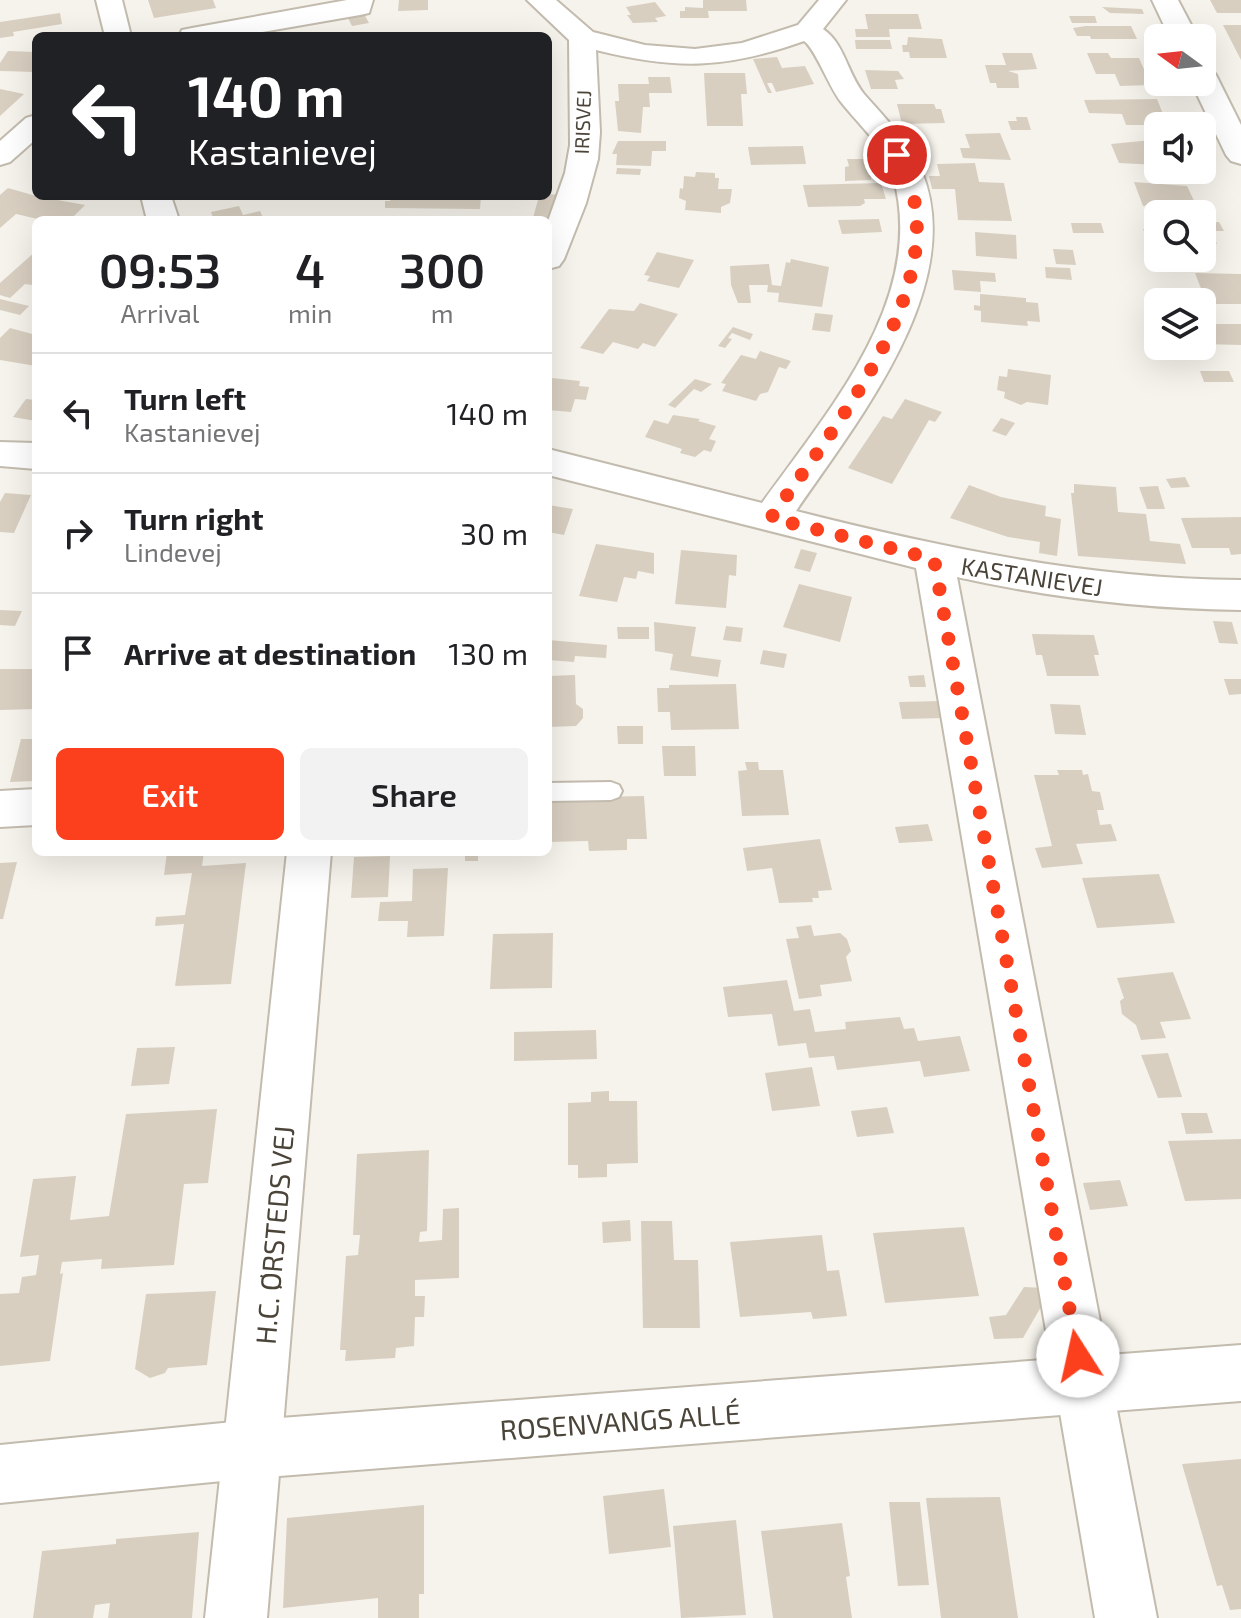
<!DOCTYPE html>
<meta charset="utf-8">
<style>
body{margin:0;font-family:"Exo 2",sans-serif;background:#f2f2f2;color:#202124;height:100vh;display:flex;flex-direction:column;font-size:30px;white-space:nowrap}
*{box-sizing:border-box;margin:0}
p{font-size:26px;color:#757577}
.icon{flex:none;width:44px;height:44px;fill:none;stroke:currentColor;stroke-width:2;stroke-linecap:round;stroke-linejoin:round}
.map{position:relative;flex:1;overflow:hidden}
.details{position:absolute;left:32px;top:216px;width:520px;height:640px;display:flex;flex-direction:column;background:#fff;border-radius:12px;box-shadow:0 8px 32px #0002}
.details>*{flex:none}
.banner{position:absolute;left:32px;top:32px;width:520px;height:168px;border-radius:12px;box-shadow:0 8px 32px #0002;background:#202124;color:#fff;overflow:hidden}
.needle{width:52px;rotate:285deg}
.buttons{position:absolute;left:1144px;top:24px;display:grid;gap:16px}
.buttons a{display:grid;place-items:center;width:72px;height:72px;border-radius:12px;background:#fff;box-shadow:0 8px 32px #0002;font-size:40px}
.pin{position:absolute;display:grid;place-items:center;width:68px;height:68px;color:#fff;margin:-34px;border:4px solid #fff;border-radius:50%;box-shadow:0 2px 8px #0007}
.me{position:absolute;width:88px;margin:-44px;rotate:350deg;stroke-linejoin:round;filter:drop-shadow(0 0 6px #0008)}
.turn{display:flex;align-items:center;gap:28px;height:168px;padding:0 24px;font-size:36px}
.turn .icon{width:104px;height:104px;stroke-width:2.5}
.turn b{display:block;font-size:56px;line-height:68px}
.eta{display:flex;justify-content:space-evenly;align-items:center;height:136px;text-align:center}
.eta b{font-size:48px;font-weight:600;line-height:56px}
.primary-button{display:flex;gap:16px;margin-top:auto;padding:16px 24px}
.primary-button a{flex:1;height:92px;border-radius:12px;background:#fc3f1d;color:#fff;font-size:32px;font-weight:600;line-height:92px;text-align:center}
.primary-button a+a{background:#f2f2f2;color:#202124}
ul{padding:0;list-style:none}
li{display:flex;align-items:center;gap:24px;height:120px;padding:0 24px;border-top:2px solid #e0e0e0}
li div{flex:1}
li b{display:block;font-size:30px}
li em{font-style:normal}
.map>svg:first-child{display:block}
</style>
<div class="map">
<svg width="1241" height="1618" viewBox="0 0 1241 1618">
<rect width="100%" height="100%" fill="#f6f3ec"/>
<g fill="#d8cfc1">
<polygon points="148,0 213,0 216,8 154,18"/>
<polygon points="399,0 428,0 428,10 398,11"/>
<polygon points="703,0 746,0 747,11 708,11 709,18 680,18 680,11 685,11 685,7 703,8"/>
<polygon points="1210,0 1241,0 1241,13 1217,13"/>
<polygon points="655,2 666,16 655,18 658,22 633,23 627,15 631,15 626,7"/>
<polygon points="1102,7 1142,9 1144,14 1110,13"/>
<polygon points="60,13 62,24 13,32 14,36 0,38 0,22"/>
<polygon points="364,14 369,23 352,26 348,18"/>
<polygon points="865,14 918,14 922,29 889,29 890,37 856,37 855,29 868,29"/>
<polygon points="1069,16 1095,16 1097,23 1072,23"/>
<polygon points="1223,25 1241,25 1241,60"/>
<polygon points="1086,26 1131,26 1137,39 1091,39 1090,36 1077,36 1073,28"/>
<polygon points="908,37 942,39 947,58 910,58 909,52 903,52 902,45 907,45"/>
<polygon points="855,40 890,40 892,49 856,49"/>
<polygon points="8,51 36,52 36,72 0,71 0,63"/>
<polygon points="1002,53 1032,53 1037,69 1008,71 1018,74 1019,88 997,88 996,83 990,83 985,65 1006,65"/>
<polygon points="1087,53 1108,53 1111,58 1139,58 1151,85 1120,86 1115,74 1096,74"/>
<polygon points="777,57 782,68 805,66 814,84 776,92 772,83 767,83 772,93 768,93 753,59"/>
<polygon points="865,70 898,71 904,79 895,80 898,89 871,89"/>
<polygon points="704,73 745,73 747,94 741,94 743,126 707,126"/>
<polygon points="648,77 670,77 672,93 649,93 650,107 643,107 641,133 618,131 615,101 619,101 618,84 649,84"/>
<polygon points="0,89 24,94 0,116"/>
<polygon points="1157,99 1163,114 1152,113 1157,125 1126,125 1122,114 1089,113 1084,100"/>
<polygon points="897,104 934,104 936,109 941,109 945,123 902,124"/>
<polygon points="1016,117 1027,117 1031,130 1011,130 1008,121 1017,121"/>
<polygon points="1000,133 1011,160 963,158 960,148 970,148 965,134"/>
<polygon points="1152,140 1158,145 1158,165 1119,163 1111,144"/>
<polygon points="618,141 666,141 666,151 652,151 651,166 616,165 617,154 612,154"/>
<polygon points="803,146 806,164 751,165 748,147"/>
<polygon points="847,159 865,159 867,166 870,166 871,180 845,181 845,167 849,166"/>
<polygon points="975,163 979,182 1004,183 1012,221 958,220 955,189 932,189 929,176 940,176 937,164"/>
<polygon points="617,168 641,169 640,175 616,174"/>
<polygon points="696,172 715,173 715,178 719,178 718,189 732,189 730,203 721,207 721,213 685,210 686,201 679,198 680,188 683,189 684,176 695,177"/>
<polygon points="1134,182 1187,186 1196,205 1143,206"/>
<polygon points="881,183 886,199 864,199 865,203 860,206 808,207 803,185"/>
<polygon points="8,188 36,196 85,205 70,220 42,220 16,214 0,228 0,195"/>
<polygon points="548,194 561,195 554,220 533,218 539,196"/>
<polygon points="391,196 481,196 480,209 385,208 385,201 390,201"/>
<polygon points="239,206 243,215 260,211 264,220 214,220 211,212"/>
<polygon points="879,219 882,232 842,234 838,220"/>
<polygon points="1219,222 1224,231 1211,231 1217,244 1203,244 1208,254 1202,254 1202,223"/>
<polygon points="1071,223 1101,223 1104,233 1073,233"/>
<polygon points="1158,228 1158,255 1155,256 1143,229"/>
<polygon points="975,232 1016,235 1017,259 976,256"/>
<polygon points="1053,249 1073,250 1076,265 1056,264"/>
<polygon points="36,251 36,281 32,285 25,284 10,298 0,295 0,283"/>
<polygon points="657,252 694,260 679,288 647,281 650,276 644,275"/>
<polygon points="791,259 829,267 822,307 778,302 779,293 767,292 768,285 749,285 751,303 738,303 731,285 730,266 769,264 772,285 781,286 786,262 790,263"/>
<polygon points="1045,267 1070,268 1072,280 1046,278"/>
<polygon points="952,270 995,273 996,282 980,281 981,292 954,290"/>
<polygon points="1195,273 1241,274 1241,304 1207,304"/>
<polygon points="980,294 1026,298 1026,302 1038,303 1040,322 1027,321 1028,326 981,322 981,311 974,310 974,305 980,306"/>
<polygon points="0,299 29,306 20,315 0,310"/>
<polygon points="640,303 678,314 655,347 643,343 638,349 613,342 603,354 580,348 609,309 634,311"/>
<polygon points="815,313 833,315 830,332 812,330"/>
<polygon points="1202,324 1241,324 1241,345 1202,344"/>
<polygon points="733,327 753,334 750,340 732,333 728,338 732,339 725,348 718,346"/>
<polygon points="10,328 36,335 36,366 0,360 0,338"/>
<polygon points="760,351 791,361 786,369 779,367 768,392 760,394 756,401 722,391 726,384 721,383 741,355 756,359"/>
<polygon points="1008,369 1051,375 1048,405 1027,402 1021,405 1004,398 1005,392 997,390 999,376 1007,377"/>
<polygon points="1200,371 1229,371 1234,382 1204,382"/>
<polygon points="552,378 580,381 579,386 589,387 586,400 575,399 571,412 548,410 548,381"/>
<polygon points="695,379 712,384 701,392 694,389 675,408 668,405"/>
<polygon points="26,399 36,400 36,421 13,417"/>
<polygon points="905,399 942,412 935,422 929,420 892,484 848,468 883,416 892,419"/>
<polygon points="673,415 700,419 698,421 716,426 709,439 716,441 711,452 704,450 695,457 680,453 682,449 645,437 654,420 668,424"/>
<polygon points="1001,418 1015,423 1006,436 992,431"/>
<polygon points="1185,477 1190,487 1171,488 1166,479"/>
<polygon points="1074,484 1116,487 1118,512 1146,514 1150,541 1180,544 1186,564 1078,556 1071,493 1074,493"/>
<polygon points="969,485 1001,497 1046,506 1045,516 1061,519 1057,556 1039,553 1040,542 1008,537 950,518"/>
<polygon points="1158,486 1165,509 1147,509 1139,487"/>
<polygon points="5,493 31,495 14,533 0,532 0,502"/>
<polygon points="548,505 573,509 564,535 548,532"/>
<polygon points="1241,517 1241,554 1231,555 1229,548 1192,548 1181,518"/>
<polygon points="596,544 654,553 654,574 638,571 636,579 624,577 617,602 579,596"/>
<polygon points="801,549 817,553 810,572 794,568"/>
<polygon points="681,550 737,555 736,576 729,575 726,608 675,604"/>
<polygon points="799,584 852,597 840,642 783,627"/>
<polygon points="0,610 22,611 15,626 0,625"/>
<polygon points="1213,621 1232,622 1238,644 1219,643"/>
<polygon points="654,622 696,627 691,656 721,660 718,677 670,670 673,654 655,651"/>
<polygon points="726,626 743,628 741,642 723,640"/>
<polygon points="617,627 649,627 649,639 618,639"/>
<polygon points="1032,634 1094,635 1099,655 1094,655 1099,676 1047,676 1042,655 1036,655"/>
<polygon points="548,640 607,645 606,658 575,656 574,662 548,660"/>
<polygon points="763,650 787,654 784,668 760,664"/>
<polygon points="0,669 36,669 36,709 0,710"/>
<polygon points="575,675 576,704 583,709 583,718 576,726 548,727 548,676"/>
<polygon points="924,675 926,687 910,687 908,676"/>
<polygon points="1224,679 1241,679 1241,694 1229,695"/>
<polygon points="736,684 739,729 671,730 670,712 658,712 657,688 669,688 669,685"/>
<polygon points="941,701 944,718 902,719 899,702"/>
<polygon points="1050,704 1080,705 1086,735 1055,734"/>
<polygon points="617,726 643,726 643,744 618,744"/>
<polygon points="21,739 36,739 36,781 10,782"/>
<polygon points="662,746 695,746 696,776 664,776"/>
<polygon points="745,762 758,762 759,770 783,770 789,815 742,816 738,771 747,770"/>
<polygon points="1057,770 1082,770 1083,775 1088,774 1092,791 1100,792 1104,810 1097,810 1100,825 1111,824 1117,841 1076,844 1083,864 1042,868 1035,848 1052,846 1034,775 1059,775"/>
<polygon points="644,796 647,839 627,839 627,850 589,851 588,841 549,842 549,798"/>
<polygon points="928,824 933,841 899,843 895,827"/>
<polygon points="820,839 832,890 818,891 819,898 812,898 813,902 779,903 772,868 747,871 743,848"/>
<polygon points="167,852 204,852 202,866 246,863 231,984 175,986 184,924 155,926 156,917 185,915 192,873 164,875"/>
<polygon points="437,852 478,852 478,861 465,861 465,855 437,856"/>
<polygon points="390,856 388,897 351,898 354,857"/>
<polygon points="17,862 3,919 0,919 0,863"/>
<polygon points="448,868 444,936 407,937 408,921 378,921 380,902 412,901 413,869"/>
<polygon points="1159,874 1175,923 1097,928 1082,878"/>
<polygon points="811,925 814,936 840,933 847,939 851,951 846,957 852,981 820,985 822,996 799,999 786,939 799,938 796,927"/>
<polygon points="553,933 552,988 490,989 493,934"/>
<polygon points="1173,972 1191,1019 1160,1022 1166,1038 1141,1040 1136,1025 1122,1014 1120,1001 1124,998 1117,978"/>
<polygon points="787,980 794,1011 810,1009 815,1032 846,1029 845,1022 900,1017 904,1029 914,1028 918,1041 960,1036 970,1071 924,1077 920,1061 837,1070 834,1056 809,1058 806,1043 778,1046 772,1014 728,1017 723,987"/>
<polygon points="596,1030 597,1059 514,1061 514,1032"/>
<polygon points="175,1047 169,1084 131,1086 137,1048"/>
<polygon points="1168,1053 1182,1097 1158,1098 1141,1055"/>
<polygon points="812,1067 820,1106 772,1111 765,1073"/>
<polygon points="609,1091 609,1101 637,1101 638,1163 607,1164 607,1177 578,1178 578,1165 568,1165 568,1103 591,1102 591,1092"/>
<polygon points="887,1107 894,1133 857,1137 851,1111"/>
<polygon points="217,1109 208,1183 184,1184 174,1265 101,1269 102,1259 62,1262 60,1274 63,1273 50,1361 0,1366 0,1294 19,1293 22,1277 36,1275 39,1255 20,1257 33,1179 76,1176 70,1220 109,1216 126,1114"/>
<polygon points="1181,1113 1207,1113 1213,1133 1186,1134"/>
<polygon points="1241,1139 1241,1199 1185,1201 1168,1141"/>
<polygon points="429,1150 427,1231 420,1232 419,1242 442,1240 443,1209 459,1208 459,1278 415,1280 415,1296 425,1296 424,1317 415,1317 414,1346 396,1348 395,1358 345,1361 346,1350 340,1350 346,1256 358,1255 360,1235 353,1235 357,1154"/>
<polygon points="1120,1180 1128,1206 1090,1210 1083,1183"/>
<polygon points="630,1220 631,1241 603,1243 602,1222"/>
<polygon points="641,1221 672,1221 674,1260 698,1260 700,1328 643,1328"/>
<polygon points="964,1227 979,1296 885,1303 873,1233"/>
<polygon points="822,1235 827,1271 839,1270 847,1316 813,1319 811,1312 740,1317 730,1242"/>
<polygon points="1024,1287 1044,1288 1045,1300 1023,1338 994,1339 989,1317 1006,1315"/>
<polygon points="216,1291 207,1365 168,1368 165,1373 150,1378 135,1369 146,1294"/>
<polygon points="1241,1459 1241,1609 1230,1610 1222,1585 1217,1586 1182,1464"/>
<polygon points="664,1489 671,1547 609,1554 603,1496"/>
<polygon points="1000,1497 1018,1618 941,1618 926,1498"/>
<polygon points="889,1502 920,1502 929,1585 898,1586"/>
<polygon points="424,1505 424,1594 419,1594 419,1618 378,1618 378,1598 283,1608 287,1518"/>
<polygon points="736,1520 746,1615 681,1618 673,1526"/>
<polygon points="842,1523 850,1576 846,1577 852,1618 773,1618 761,1531"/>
<polygon points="199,1532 192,1618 108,1618 110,1603 95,1605 93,1618 33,1618 42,1551 116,1544 116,1539"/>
</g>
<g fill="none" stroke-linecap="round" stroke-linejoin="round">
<defs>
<polygon id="service" points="611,782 619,785 622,791 619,797 611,800 548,801 548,783"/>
<g id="minor">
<polygon points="347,0 373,0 369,13 360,15 239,36 179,36 182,30 192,28"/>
<path d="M527 0H556L593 32 645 45 695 49 742 43 798 25 819 0H846L823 29C845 44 847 73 864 94 885 118 909 142 922 172 968 286 856 423 796 511 943 548 1089 579 1241 580V610C1145 609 1051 598 957 577L1157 1618H1095L916 568 548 475V449L762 503C828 411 928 298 893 176 885 147 859 125 841 102 829 87 815 48 804 41 725 69 677 70 596 50L600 132 598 159 586 203 564 259 559 266 548 269V221L565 173 570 145 569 40Z"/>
<polygon points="36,115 36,139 10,162 0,165 0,141 26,118"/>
<polygon points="0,442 36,443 36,469 0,466"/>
<polygon points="36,789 36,825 0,827 0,791"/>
<polygon points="287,852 331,852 267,1618 205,1618"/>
</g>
<g id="tertiary">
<polygon points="96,0 122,0 131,36 105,36"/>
<polygon points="1152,0 1178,0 1198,38 1170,38"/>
<polygon points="1202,67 1212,69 1216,75 1241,125 1241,164 1231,161 1226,155 1191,82 1202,82"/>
<polygon points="141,196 171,196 179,220 147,220"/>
<polygon points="1241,1345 1241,1401 253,1478 0,1503 0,1445 253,1420"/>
</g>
</defs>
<use href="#service" stroke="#c2bbae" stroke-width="4"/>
<use href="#minor" stroke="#c2bbae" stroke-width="4"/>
<use href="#tertiary" stroke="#c2bbae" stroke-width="4"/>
<use href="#service" fill="#fff" fill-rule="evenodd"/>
<use href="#minor" fill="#fff" fill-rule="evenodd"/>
<use href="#tertiary" fill="#fff" fill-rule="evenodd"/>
</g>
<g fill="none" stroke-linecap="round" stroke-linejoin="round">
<path stroke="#fc3f1d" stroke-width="14" stroke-dasharray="0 25.2" d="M897 155C967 271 834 426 771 518L934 559 1078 1356"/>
</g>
<g text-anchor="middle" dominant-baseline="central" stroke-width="7" stroke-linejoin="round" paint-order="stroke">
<g font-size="20" fill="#4b4439" stroke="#fff">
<text transform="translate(582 122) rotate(-88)">IRISVEJ</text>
</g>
<g font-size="24" fill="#4b4439" stroke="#fff">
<text transform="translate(1032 576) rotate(9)">KASTANIEVEJ</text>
</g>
<g font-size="28" fill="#4b4439" stroke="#fff">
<text transform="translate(274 1235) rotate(-85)">H.C. ØRSTEDS VEJ</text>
<text transform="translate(620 1421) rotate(-4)">ROSENVANGS ALLÉ</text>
</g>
</g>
</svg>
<div class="buttons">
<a><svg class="needle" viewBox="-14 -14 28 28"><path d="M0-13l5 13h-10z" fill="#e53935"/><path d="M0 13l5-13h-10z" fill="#757577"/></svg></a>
<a><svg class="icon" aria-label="sound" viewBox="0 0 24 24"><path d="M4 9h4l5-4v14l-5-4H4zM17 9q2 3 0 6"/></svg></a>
<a><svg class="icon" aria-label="search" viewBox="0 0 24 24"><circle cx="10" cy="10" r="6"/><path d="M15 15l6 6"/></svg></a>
<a><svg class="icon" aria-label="layers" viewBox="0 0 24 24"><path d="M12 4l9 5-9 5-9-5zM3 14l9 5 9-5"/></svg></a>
</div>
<div class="pin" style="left:897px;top:155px;background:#d93025"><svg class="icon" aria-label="arrive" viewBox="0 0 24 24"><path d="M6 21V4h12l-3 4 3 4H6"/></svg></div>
<svg class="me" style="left:1078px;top:1356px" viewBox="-20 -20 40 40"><circle r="19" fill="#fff"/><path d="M0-13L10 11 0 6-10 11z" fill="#fc3f1d"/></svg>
<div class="banner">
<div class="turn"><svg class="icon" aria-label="left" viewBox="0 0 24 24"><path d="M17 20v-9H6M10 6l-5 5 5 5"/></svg><div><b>140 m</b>Kastanievej</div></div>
</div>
<section class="details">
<div class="eta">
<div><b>09:53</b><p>Arrival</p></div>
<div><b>4</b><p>min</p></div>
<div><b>300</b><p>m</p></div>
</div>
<ul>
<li><svg class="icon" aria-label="left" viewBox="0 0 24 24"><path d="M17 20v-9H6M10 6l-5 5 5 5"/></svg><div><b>Turn left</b><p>Kastanievej</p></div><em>140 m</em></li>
<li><svg class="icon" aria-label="right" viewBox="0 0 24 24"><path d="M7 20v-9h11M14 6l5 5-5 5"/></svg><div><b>Turn right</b><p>Lindevej</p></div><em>30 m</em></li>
<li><svg class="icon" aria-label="arrive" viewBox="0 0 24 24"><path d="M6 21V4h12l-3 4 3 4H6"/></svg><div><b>Arrive at destination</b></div><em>130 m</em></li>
</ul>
<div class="primary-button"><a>Exit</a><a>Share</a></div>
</section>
</div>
